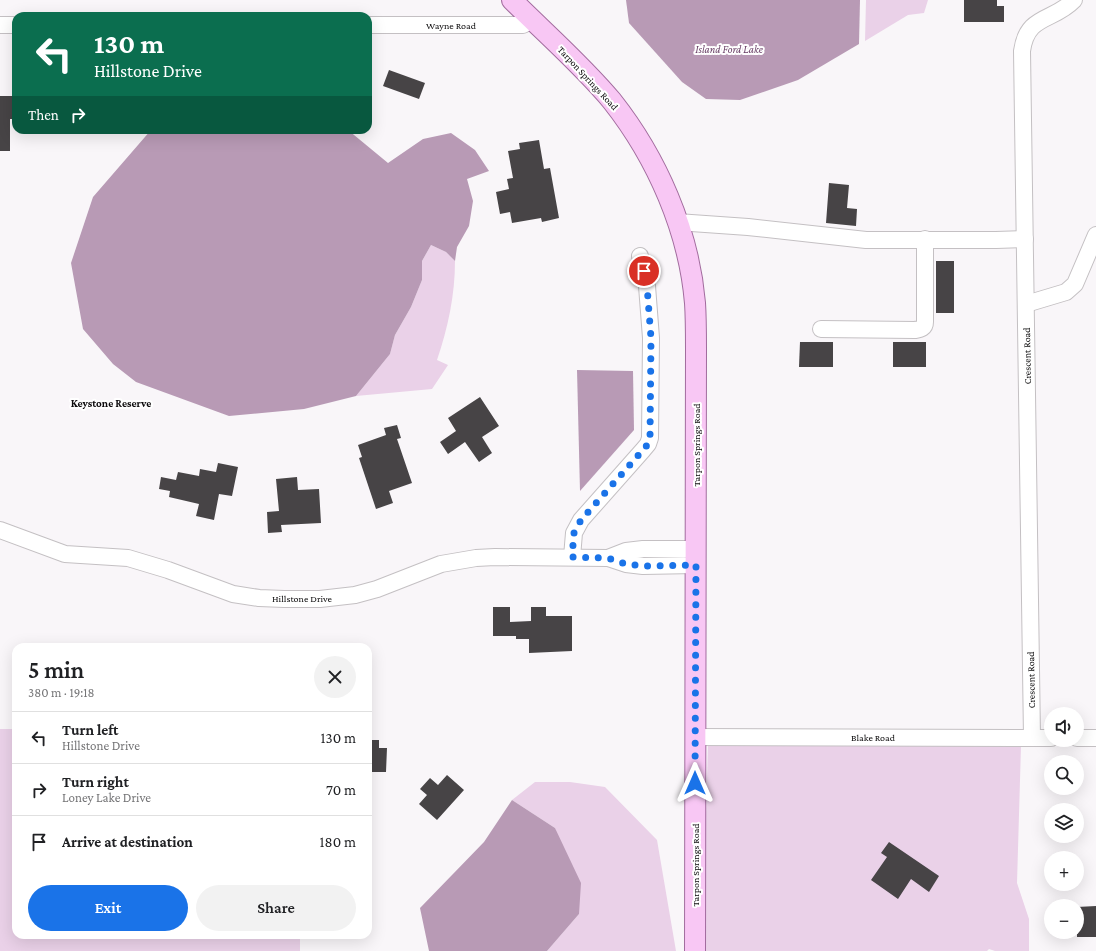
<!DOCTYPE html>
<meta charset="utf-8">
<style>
body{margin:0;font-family:"Crimson Pro",serif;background:#f2f2f2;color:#202124;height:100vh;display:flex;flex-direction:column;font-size:15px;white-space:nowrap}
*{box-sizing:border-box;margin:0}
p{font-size:13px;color:#757577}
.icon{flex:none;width:22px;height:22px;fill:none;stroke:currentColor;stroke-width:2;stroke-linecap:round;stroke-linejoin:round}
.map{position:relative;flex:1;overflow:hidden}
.drawer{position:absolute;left:12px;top:643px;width:360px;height:296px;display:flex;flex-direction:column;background:#fff;border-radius:12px;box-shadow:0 4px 16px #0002}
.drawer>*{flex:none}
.hud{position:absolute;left:12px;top:12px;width:360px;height:122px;border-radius:12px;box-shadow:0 4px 16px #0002;background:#0b6e4f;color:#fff;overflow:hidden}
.buttons{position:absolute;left:1044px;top:707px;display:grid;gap:8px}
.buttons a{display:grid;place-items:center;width:40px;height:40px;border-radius:50%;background:#fff;box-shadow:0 4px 16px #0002;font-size:20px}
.pin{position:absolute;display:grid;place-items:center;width:34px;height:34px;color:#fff;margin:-17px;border:2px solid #fff;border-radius:50%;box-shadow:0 1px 4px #0007}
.me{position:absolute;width:44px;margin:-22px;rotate:0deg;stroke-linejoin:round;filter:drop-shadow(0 0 3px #0008)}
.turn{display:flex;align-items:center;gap:14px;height:84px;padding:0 16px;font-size:18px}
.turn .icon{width:52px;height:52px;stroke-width:2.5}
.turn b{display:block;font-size:28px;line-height:34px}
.then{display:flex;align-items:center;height:38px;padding:0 16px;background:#0003;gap:8px;font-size:15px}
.round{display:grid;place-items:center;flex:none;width:42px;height:42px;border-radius:21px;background:#f2f2f2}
.overview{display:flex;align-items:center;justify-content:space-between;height:68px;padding:0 16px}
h1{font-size:24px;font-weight:600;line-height:30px}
.button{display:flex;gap:8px;margin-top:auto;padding:8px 16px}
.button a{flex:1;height:46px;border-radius:24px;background:#1a73e8;color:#fff;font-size:16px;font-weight:600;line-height:46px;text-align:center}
.button a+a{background:#f2f2f2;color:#202124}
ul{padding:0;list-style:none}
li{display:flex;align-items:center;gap:12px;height:52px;padding:0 16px;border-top:1px solid #e0e0e0}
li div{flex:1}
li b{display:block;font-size:15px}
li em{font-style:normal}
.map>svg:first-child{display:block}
</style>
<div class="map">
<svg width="1096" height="951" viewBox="0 0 1096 951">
<rect width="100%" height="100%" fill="#f9f6f9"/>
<g fill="#ead1e8">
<polygon points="866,0 928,0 924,13 908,15 865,41"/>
<path d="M431 245 446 252 455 261C455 295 448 328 437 360L448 365 432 389 356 396 390 354 395 335 411 307 422 280V261Z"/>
<polygon points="0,729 16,729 16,935 300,935 300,951 0,951"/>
<polygon points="708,744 1021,746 1017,883 1029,919 1029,951 995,951 989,949 987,951 702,951"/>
<polygon points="535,782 570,782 605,787 657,840 676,951 547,951 579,914 555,828 512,800"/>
</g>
<g fill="#b89ab5">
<polygon points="626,0 860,0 859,44 798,80 740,100 706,99 682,82 629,23"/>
<polygon points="151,130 348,130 388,163 423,139 451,133 475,150 489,171 467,179 473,201 469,226 457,247 455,261 446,252 431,245 422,261 422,280 411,307 395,335 390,354 356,396 304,409 229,416 136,382 113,364 83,329 71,263 93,197"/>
<polygon points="577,370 633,371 634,430 580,491"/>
<polygon points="512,800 555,828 581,883 579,914 547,951 429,951 420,908 484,842"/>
</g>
<g fill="#474446">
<polygon points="964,0 997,0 997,6 1004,6 1004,22 964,22"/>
<polygon points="389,70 425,83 419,99 383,86"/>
<polygon points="0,96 14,96 14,119 10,119 10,151 0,151"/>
<polygon points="539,140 544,169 550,168 559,218 542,222 541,218 512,223 510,212 500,214 496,192 509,189 507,179 513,178 508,151 520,149 519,143"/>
<polygon points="829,183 849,185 847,208 857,209 856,226 826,223"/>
<rect x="936" y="261" width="18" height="52"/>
<polygon points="800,342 833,342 833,367 799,367"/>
<rect x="893" y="342" width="33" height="25"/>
<polygon points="480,397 499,426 482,437 492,453 479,462 465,442 448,454 440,442 456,431 448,418"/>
<polygon points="397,425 401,438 397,439 412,483 389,491 393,503 376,509 359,458 362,457 358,445 386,435 384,428"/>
<polygon points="218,463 238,467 232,496 219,494 214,520 196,516 199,504 169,497 170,491 159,489 161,477 176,480 178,472 199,476 200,469 216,472"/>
<polygon points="297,477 298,490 319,489 321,523 281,525 282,532 268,533 267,512 279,511 276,479"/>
<polygon points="493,607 510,607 510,622 531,621 531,607 546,607 546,616 572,616 572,651 529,653 529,639 516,639 516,636 493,636"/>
<polygon points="368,740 379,740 379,748 387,748 386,772 368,772"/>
<polygon points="447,775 464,790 437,820 419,804 427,795 420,789 430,778 438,785"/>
<polygon points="889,842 939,876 929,892 911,879 898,899 871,880 887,857 881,853"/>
<polygon points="1096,906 1096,937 1077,937 1077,907"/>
</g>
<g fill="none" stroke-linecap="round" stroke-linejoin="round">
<defs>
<g id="minor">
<polyline points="0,25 16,25"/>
<polyline points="368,25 523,25 532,20"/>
<polyline points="677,222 748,227 866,240 996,240 1025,239"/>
<polyline points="1026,304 1066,292 1075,284 1096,235"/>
<path d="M821 329 915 330C921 329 925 328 925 322V239"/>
<polyline points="0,530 65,554 128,558 168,570 233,594 259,598 284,599 320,599 355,595 377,589 441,564 476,558 495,557 608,558 626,564 643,566 696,565"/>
<polyline points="572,557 574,533 581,520 643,450 648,444 650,438 651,338 647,286 640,256"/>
<polyline points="608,558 626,551 643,549 696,549"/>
<polyline points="695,737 1051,738"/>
<path d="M1032 737 1022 51C1027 14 1053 22 1074 0"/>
<polyline points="1077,738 1096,738"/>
</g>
<path id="major" d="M512 0C545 33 582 65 612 101 657 158 689 231 695 303 696 318 696 333 696 348L695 951"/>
</defs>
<use href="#minor" stroke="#c4c0c3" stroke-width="18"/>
<use href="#major" stroke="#a26c9e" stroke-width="22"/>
<use href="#minor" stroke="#fff" stroke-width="16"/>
<use href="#major" stroke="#f8c7f4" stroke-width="20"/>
</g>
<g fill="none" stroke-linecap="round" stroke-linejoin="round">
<polyline stroke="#1a73e8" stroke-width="7" stroke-dasharray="0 12.6" points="644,271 647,286 651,338 650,438 648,444 643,450 581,520 574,533 572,557 608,558 626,564 643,566 696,565 695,783"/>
</g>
<g text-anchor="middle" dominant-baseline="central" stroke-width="4" stroke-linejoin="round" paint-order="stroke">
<g font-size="10" fill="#0c0b0c" stroke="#fff">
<text x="451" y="25">Wayne Road</text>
<text transform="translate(588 78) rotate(47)">Tarpon Springs Road</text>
<text transform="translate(1027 356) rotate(-91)">Crescent Road</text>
<text transform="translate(696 445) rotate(-90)">Tarpon Springs Road</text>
<text x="302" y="598">Hillstone Drive</text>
<text transform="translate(1031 680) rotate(-91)">Crescent Road</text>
<text x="873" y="737">Blake Road</text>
<text transform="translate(695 865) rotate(-90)">Tarpon Springs Road</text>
</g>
<g font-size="11" font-style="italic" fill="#6a4067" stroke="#fff">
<text x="729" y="49">Island Ford Lake</text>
</g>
<g font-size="11" font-weight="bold" fill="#0c0b0c" stroke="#fff">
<text x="111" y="403">Keystone Reserve</text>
</g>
</g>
</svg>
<div class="buttons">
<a><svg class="icon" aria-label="sound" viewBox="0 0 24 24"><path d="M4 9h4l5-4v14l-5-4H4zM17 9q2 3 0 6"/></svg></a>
<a><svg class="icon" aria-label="search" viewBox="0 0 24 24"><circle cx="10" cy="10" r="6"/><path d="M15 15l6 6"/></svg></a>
<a><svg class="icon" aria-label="layers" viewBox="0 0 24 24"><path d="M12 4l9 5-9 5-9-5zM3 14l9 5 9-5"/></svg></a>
<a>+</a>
<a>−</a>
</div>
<div class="pin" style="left:644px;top:271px;background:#d93025"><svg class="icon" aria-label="arrive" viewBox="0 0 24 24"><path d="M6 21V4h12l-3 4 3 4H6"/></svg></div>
<svg class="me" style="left:695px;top:783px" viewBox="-20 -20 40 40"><path d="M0-17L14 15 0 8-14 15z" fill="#1a73e8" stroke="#fff" stroke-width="4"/></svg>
<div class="hud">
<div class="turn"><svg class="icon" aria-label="left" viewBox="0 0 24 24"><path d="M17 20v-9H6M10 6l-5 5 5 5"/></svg><div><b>130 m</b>Hillstone Drive</div></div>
<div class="then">Then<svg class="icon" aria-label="right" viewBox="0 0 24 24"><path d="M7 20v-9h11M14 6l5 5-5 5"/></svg></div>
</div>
<section class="drawer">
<div class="overview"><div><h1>5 min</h1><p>380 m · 19:18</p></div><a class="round"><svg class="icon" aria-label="close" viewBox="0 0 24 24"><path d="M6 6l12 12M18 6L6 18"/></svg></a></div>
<ul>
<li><svg class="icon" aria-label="left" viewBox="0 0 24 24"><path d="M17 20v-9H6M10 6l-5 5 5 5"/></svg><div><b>Turn left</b><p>Hillstone Drive</p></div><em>130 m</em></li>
<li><svg class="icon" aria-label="right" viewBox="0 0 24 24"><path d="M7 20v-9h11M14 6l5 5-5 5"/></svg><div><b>Turn right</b><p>Loney Lake Drive</p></div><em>70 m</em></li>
<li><svg class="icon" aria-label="arrive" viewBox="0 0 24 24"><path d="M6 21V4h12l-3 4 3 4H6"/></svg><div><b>Arrive at destination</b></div><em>180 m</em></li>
</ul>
<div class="button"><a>Exit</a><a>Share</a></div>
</section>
</div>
